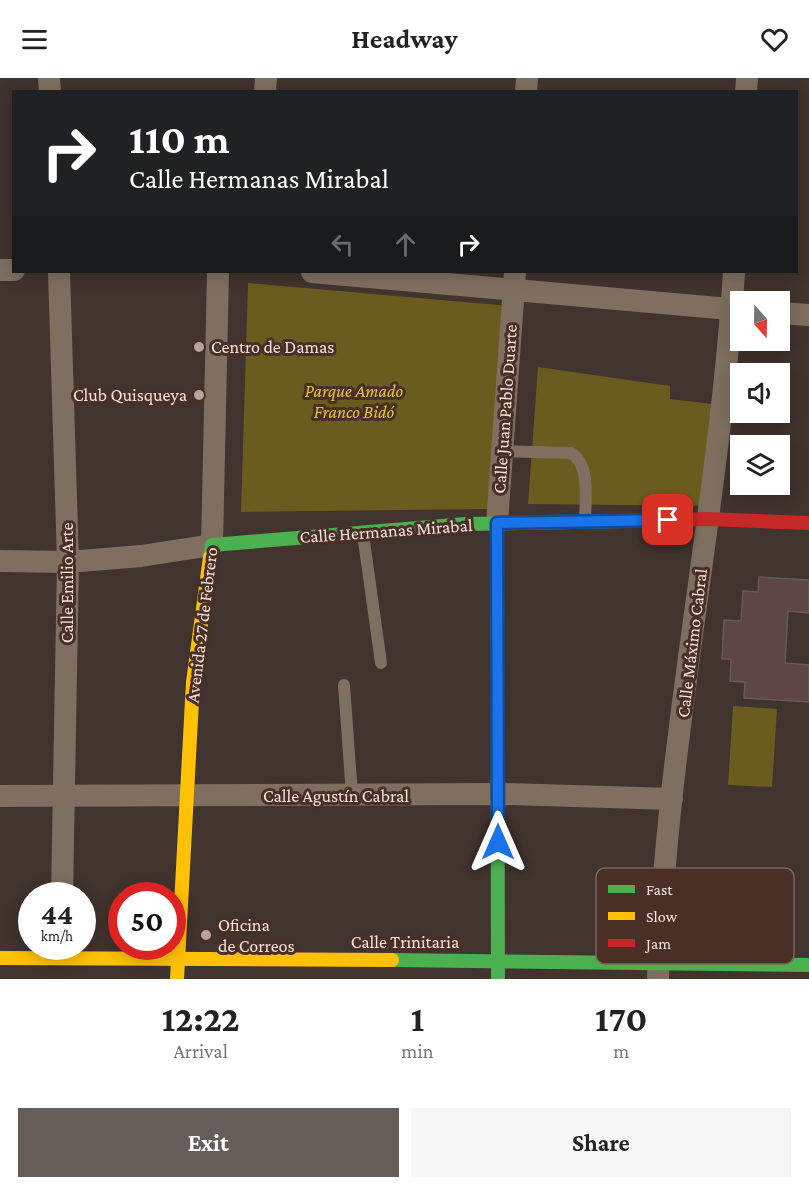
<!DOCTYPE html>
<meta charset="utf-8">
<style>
body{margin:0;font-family:"Crimson Pro",serif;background:#f6f6f6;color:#222;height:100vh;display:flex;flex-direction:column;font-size:22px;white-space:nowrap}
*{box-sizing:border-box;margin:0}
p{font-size:20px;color:#767676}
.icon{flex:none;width:33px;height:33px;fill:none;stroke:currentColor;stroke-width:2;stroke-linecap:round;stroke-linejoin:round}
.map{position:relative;height:901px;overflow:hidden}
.panel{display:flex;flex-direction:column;background:#fff;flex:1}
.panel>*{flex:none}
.banner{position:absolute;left:12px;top:12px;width:786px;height:183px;border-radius:0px;box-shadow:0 3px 15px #0003;background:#202124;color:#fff;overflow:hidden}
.needle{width:39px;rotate:160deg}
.controls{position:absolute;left:730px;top:213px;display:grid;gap:12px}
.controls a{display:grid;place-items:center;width:60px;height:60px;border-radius:0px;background:#fff;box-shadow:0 3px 15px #0003;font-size:30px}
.speed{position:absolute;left:18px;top:804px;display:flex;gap:12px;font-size:30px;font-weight:700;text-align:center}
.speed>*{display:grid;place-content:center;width:78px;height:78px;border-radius:50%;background:#fff;box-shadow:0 3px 15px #0003;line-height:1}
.speed small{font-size:15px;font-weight:400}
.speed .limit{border:9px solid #d22;background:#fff;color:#111}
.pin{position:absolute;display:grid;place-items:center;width:51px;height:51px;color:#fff;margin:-26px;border-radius:12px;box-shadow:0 3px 9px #0006}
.me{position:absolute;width:66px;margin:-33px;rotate:0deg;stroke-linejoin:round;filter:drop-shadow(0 0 4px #0008)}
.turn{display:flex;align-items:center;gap:21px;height:126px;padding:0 18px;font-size:27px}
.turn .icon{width:78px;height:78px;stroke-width:2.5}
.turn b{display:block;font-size:42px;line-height:51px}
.lanes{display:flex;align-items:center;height:57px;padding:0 18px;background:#0003;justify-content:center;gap:30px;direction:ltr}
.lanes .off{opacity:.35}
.eta{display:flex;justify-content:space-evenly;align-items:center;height:102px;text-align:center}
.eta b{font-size:36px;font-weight:700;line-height:42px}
.action{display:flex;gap:12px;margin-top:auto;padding:12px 18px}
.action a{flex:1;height:69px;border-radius:0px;background:#645d5a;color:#fff;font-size:24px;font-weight:700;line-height:69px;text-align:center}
.action a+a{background:#f6f6f6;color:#222}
header{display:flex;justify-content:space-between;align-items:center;height:78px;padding:0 18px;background:#fff;font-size:27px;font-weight:700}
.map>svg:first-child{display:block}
</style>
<header><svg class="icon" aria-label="menu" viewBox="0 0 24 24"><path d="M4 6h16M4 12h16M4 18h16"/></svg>Headway<svg class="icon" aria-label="heart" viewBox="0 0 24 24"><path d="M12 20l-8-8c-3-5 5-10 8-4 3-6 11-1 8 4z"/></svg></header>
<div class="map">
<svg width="809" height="901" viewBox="0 0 809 901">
<rect width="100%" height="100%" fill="#41332e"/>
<g fill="#6a5b1e">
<polygon points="248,205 511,228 492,431 241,434"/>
<polygon points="538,289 670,308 670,321 721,327 710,428 528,426"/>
<polygon points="733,628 777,631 772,709 728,707"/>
</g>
<polygon fill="#5e4546" stroke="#665a58" stroke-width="1.5" points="759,499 809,502 809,535 788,533 785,585 809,587 809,624 744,620 745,604 730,603 731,581 722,581 724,542 741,543 743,513 758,514"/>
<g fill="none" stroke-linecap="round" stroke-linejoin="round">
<g stroke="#7e6f60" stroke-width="12">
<path d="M502 373 571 375C591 387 585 422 585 444"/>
<polyline points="363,456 381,585"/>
<polyline points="344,607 352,717"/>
</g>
<g stroke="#7e6f60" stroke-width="22">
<polyline points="49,0 50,14"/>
<polyline points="265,14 266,0"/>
<polyline points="526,14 527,0"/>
<polyline points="746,14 747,0"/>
<polyline points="0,192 14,192"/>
<polyline points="59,194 68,484 62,818"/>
<polyline points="312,194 741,232"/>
<polyline points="780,235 809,237"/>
<polyline points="497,445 515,194"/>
<polyline points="0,483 68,484 141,478 212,467 218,194"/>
<polyline points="0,718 504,716 672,721"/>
<path d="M658 900C666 663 719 430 734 194"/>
</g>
<g stroke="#4caf50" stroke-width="14">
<polyline points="497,445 498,901"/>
<polyline points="210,479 212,467 466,446 625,443"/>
<polyline points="392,882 809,887"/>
</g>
<g stroke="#ffc107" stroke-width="14">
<polyline points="0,880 392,882"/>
<polyline points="177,901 193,604 210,479"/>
</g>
<polyline stroke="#c62828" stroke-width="14" points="625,443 708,441 809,445"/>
</g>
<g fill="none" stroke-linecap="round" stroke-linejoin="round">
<defs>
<polyline id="route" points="498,764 497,445 668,442"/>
</defs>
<use href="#route" stroke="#114b97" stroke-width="15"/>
<use href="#route" stroke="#1a73e8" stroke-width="10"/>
</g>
<g fill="#b5a59f" stroke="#492f26" stroke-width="2">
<circle cx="199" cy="269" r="6"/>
<circle cx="199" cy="317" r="6"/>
<circle cx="206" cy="857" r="6"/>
</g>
<g text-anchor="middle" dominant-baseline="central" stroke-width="6" stroke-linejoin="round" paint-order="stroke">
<g font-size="18" fill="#f4e2dc" stroke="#492f26" text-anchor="start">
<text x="211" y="269">Centro de Damas</text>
<text x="187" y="317" text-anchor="end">Club Quisqueya</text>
<text x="218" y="847">Oficina<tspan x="218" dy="21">de Correos</tspan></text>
</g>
<g font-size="18" font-style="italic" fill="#e3c632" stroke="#492f26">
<text x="354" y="313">Parque Amado<tspan x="354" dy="21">Franco Bidó</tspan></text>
</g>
<g font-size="18" fill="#f4e2dc" stroke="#492f26">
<text transform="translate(505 331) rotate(-86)">Calle Juan Pablo Duarte</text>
<text transform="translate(386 453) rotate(-4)">Calle Hermanas Mirabal</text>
<text transform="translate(67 505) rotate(-90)">Calle Emilio Arte</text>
<text transform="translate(202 547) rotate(-83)">Avenida 27 de Febrero</text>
<text transform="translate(692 565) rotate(-83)">Calle Máximo Cabral</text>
<text x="336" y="718">Calle Agustín Cabral</text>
<text x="405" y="864">Calle Trinitaria</text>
</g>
</g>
<rect x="596" y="790" width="198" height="96" rx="9" fill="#492f26" stroke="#7c655d" stroke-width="1.5"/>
<rect x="608" y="807" width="27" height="8" fill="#4caf50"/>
<rect x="608" y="834" width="27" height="8" fill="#ffc107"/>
<rect x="608" y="861" width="27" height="8" fill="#c62828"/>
<g font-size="16" fill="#f4e2dc">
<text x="646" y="817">Fast</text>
<text x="646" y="844">Slow</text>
<text x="646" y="871">Jam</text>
</g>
</svg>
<div class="controls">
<a><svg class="needle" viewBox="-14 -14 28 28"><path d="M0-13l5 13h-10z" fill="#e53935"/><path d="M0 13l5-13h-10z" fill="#767676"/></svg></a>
<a><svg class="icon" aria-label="sound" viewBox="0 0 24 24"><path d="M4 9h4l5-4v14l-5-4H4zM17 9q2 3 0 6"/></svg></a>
<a><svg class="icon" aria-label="layers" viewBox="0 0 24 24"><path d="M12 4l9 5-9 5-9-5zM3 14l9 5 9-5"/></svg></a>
</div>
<div class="speed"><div>44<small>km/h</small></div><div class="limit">50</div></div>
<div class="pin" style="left:668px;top:442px;background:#d93025"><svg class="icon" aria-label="arrive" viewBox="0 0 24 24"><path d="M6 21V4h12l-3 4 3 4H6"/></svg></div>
<svg class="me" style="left:498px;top:764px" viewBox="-20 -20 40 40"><path d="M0-17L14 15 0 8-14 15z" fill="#1a73e8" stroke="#fff" stroke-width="4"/></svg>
<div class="banner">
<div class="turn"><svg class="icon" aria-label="right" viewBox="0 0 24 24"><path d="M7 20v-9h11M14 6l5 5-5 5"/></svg><div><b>110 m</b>Calle Hermanas Mirabal</div></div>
<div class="lanes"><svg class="icon off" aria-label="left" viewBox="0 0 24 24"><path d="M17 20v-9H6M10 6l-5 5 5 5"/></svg><svg class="icon off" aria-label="ahead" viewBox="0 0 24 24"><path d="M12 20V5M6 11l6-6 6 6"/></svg><svg class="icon" aria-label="right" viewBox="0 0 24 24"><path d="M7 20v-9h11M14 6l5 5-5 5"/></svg></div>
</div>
</div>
<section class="panel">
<div class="eta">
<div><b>12:22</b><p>Arrival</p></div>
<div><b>1</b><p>min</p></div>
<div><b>170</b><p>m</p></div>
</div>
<div class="action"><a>Exit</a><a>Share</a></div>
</section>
